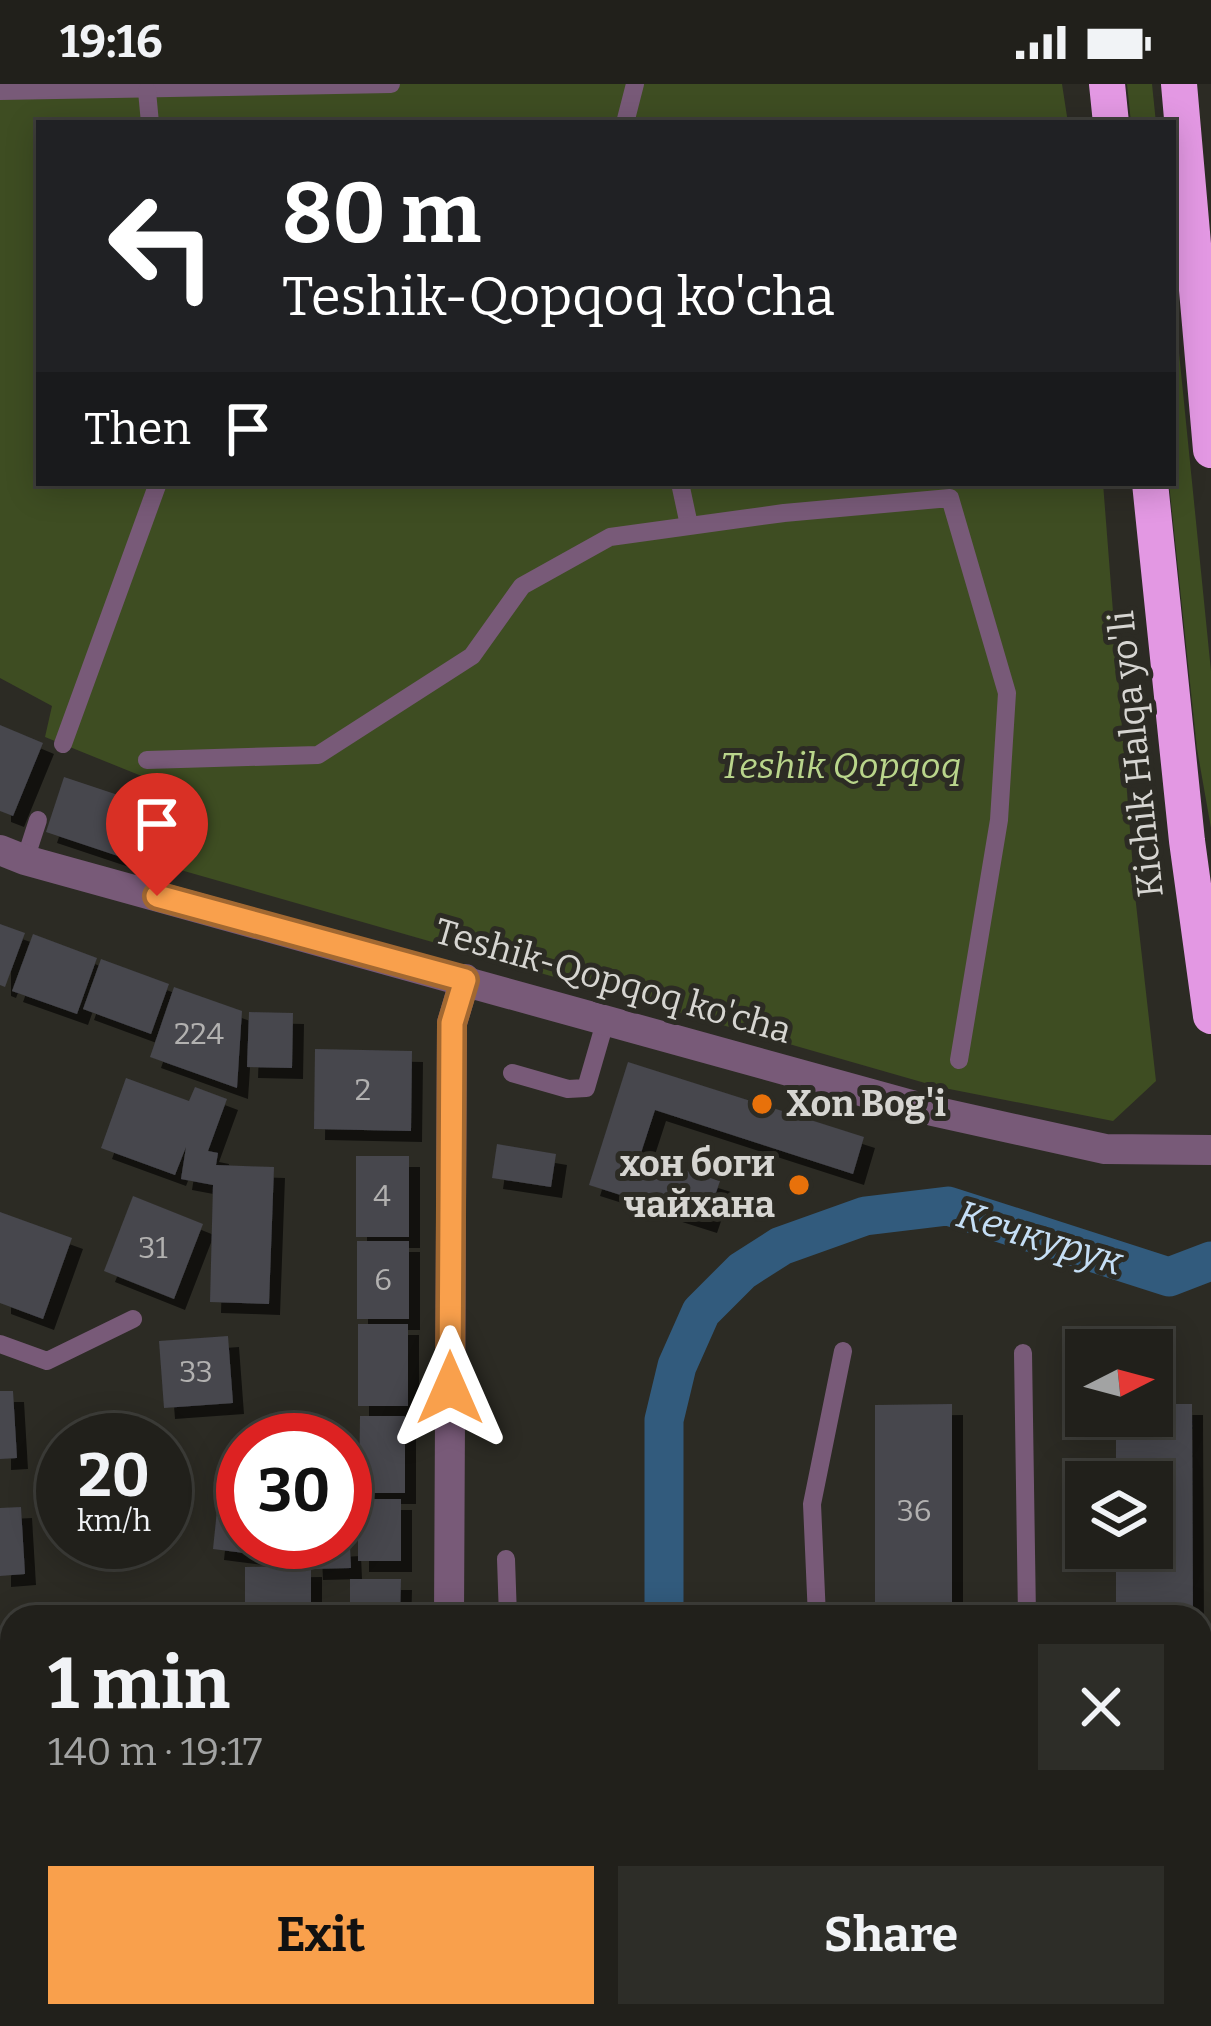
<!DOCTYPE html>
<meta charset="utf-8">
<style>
body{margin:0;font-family:Bitter,serif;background:#2d2d28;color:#f1f3f6;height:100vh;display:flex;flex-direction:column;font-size:45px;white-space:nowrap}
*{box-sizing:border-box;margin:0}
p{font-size:39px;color:#a2a3a3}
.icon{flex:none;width:66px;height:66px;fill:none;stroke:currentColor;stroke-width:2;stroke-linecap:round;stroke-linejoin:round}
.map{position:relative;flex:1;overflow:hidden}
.panel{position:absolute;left:0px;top:1521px;width:1212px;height:423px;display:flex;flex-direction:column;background:#21201b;border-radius:36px 36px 0 0;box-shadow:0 6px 30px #0003,0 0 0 3px #3e3e3a}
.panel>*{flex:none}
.guide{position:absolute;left:36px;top:36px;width:1140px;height:366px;border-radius:0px;box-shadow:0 6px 30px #0003,0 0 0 3px #3e3e3a;background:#202124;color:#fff;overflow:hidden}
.needle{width:78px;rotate:84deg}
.buttons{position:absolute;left:1065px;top:1245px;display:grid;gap:24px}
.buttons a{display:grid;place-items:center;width:108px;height:108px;border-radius:0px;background:#21201b;box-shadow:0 6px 30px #0003,0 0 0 3px #3e3e3a;font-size:60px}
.speed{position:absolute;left:36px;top:1329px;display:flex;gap:24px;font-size:60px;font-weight:700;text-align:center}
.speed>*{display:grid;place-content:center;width:156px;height:156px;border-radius:50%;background:#21201b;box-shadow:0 6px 30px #0003,0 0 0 3px #3e3e3a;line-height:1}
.speed small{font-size:30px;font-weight:400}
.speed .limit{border:18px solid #d22;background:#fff;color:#111}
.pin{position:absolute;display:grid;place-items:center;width:102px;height:102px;color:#fff;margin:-123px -51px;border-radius:50% 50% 50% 0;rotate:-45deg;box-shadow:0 0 12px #0007}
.pin .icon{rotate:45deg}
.me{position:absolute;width:132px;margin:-66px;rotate:0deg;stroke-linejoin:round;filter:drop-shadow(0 0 9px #0008)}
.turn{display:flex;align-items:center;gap:42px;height:252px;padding:0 48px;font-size:54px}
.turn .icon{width:156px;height:156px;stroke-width:2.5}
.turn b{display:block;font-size:84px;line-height:102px}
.then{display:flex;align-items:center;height:114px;padding:0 48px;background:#0003;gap:24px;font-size:45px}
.round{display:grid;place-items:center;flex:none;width:126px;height:126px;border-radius:0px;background:#2d2d28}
.headline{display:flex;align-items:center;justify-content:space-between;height:204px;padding:0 48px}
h1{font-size:72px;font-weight:700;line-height:90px}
.action{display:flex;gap:24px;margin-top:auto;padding:24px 48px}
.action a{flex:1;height:138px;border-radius:0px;background:#f9a04c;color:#111;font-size:48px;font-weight:700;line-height:138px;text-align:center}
.action a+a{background:#2d2d28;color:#f1f3f6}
.status{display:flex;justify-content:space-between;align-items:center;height:84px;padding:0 60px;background:#21201b;direction:ltr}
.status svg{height:33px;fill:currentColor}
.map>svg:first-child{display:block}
</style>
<div class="status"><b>19:16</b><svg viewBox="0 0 49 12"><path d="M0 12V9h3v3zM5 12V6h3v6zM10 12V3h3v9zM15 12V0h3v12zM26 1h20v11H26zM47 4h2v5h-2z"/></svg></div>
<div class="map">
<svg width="1211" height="1942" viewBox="0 0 1211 1942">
<defs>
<filter id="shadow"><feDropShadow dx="11" dy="11" stdDeviation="0" flood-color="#0009"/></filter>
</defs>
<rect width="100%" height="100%" fill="#2c2b24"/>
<g fill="#3e4d22">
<polygon points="0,0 1062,0 1068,39 39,39 39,399 1103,399 1135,811 1156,997 1113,1037 939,1003 170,783 196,714 45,653 52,622 0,594"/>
<polygon points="1127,0 1152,0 1156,39 1131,39"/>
<polygon points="1173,209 1211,587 1211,744 1197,665 1169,399 1173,399"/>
</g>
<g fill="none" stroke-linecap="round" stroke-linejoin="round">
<polyline stroke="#325b7d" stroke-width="39" points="664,1533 664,1336 677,1282 701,1228 742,1187 781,1162 865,1132 948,1122 1169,1193 1211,1177"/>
</g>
<g fill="#46464d" filter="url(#shadow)">
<polygon points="0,641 43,659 13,732 0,727"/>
<polygon points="64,693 145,720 127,775 46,748"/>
<polygon points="0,840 25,849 5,903 0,901"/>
<polygon points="33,850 97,874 77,930 12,907"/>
<polygon points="101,875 169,900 151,950 83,925"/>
<polygon points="174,903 242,927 237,1004 150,973"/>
<polygon points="249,928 293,929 292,984 247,983"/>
<polygon points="315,965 412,967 411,1047 314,1045"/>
<polygon points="628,978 864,1053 853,1090 655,1026 640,1072 720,1097 706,1138 589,1101"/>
<polygon points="126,994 189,1017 195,1003 227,1015 208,1067 218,1069 216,1081 274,1083 269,1220 210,1218 213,1101 181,1095 186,1063 175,1091 101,1064"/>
<polygon points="497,1060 556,1070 551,1103 492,1094"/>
<rect x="356" y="1072" width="53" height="81"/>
<polygon points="133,1112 203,1140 174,1215 104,1187"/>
<polygon points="0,1128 72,1154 43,1235 0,1219"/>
<rect x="357" y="1157" width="52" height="78"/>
<rect x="358" y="1240" width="50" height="82"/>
<polygon points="228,1252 233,1319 164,1324 159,1257"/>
<polygon points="0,1307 13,1307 17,1374 0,1375"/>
<polygon points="952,1320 952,1533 875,1533 875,1321"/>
<polygon points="1152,1320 1192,1320 1193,1533 1116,1533 1116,1464 1152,1464 1152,1398 1116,1398 1116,1332 1152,1332"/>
<polygon points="360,1332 405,1332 405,1409 359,1409"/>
<polygon points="165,1380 168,1380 171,1423 165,1423"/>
<polygon points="219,1407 243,1410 243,1458 253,1458 252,1470 213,1465"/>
<rect x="358" y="1415" width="43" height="62"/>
<polygon points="21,1423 25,1490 0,1492 0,1424"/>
<polygon points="350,1461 351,1484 312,1485 311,1463"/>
<polygon points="311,1482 311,1532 245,1533 245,1483"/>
<polygon points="350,1495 401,1495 400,1533 350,1533"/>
<polygon points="7,1556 12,1624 0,1625 0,1557"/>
<rect x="1200" y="1659" width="11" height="21"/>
<polygon points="0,1878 12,1878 12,1932 36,1932 36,1942 0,1942"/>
<rect x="80" y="1932" width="65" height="10"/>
<rect x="183" y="1932" width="65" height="10"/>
<rect x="529" y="1932" width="60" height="10"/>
<polygon points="814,1932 958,1932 959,1942 814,1942"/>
<rect x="1097" y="1932" width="83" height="10"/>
</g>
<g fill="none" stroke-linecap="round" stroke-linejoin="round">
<g stroke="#785a78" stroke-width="18">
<polyline points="0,7 391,0"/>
<polyline points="147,7 150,39"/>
<polyline points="625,39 635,0"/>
<polyline points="680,399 689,441"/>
<polyline points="63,660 158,399"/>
<polyline points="147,676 318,671 472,572 522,502 610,453 784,429 950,414 1007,609 999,736 959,976"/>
<polyline points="25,776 38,736"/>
<polyline points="512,989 568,1005 586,1004 606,935"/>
<polyline points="0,1260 47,1277 133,1235"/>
<polyline points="1023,1269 1027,1533"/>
<polyline points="506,1475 508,1533"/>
<polyline points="817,1533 812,1420 843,1267"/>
<polyline points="1038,1932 1038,1942"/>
</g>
<g stroke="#785a78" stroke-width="30">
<polyline points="0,766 25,776 933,1027 1105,1065 1211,1066"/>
<polyline points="449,1533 452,939 465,895"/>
<polyline points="435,1932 435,1942"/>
</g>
<g stroke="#a373a3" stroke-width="30">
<polyline points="0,1696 12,1696"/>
<polyline points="1200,1703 1211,1703"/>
<polyline points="0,1776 12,1776"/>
<polyline points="1200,1783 1211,1783"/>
</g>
<g stroke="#e398e3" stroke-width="36">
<polyline points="1107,0 1111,39"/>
<polyline points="1179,0 1211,366"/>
<polyline points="1150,399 1187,757 1211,932"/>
</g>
</g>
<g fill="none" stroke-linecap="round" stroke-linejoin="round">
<defs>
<polyline id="route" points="157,812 465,896 452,939 450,1304"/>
</defs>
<use href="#route" stroke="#a26831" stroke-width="30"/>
<use href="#route" stroke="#f9a04c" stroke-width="21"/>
</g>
<g fill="#e8710a" stroke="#2c2b24" stroke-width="4.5">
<circle cx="762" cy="1020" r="12"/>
<circle cx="799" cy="1101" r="12"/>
</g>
<g text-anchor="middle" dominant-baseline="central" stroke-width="10" stroke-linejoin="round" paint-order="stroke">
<g font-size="30" fill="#b2b1b0">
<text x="199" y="950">224</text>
<text x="363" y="1006">2</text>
<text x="382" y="1112">4</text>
<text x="153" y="1164">31</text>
<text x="383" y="1196">6</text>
<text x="196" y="1288">33</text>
<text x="914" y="1427">36</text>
</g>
<g font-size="36" fill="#d6d5d1" stroke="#2c2b24">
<text transform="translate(1136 670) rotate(-96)">Kichik Halqa yo'li</text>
<text transform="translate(613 897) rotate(16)">Teshik-Qopqoq ko'cha</text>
</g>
<g font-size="36" font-style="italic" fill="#b9d58b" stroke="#2c2b24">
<text x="841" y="682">Teshik Qopqoq</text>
</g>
<g font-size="36" font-weight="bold" fill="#d6d5d1" stroke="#2c2b24" text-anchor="start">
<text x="786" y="1020">Xon Bog'i</text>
<text x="775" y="1080" text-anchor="end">хон боги<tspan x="775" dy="41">чайхана</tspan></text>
</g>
<g font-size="39" font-style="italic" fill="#c5def5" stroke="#2c2b24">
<text transform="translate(1040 1154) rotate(17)">Кечкурук</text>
</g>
</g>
</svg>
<div class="buttons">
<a><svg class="needle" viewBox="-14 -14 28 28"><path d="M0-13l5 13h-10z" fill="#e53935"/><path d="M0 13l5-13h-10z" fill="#a2a3a3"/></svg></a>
<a><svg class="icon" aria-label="layers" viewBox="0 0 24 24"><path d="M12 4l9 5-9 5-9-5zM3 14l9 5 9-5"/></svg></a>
</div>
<div class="speed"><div>20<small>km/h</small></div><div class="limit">30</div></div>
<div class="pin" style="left:157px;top:812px;background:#d93025"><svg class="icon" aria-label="arrive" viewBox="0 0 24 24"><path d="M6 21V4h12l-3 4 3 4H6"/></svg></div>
<svg class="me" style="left:450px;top:1304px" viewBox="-20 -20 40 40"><path d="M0-17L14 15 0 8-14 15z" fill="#f9a04c" stroke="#fff" stroke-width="4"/></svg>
<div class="guide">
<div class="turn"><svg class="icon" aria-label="left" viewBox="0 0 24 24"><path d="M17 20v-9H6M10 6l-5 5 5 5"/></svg><div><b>80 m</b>Teshik-Qopqoq ko'cha</div></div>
<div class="then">Then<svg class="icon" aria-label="arrive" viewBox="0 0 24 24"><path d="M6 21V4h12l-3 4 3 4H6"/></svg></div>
</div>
<section class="panel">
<div class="headline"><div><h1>1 min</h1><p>140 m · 19:17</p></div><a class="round"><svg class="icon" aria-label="close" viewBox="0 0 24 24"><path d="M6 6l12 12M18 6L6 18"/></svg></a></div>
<div class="action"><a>Exit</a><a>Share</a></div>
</section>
</div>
